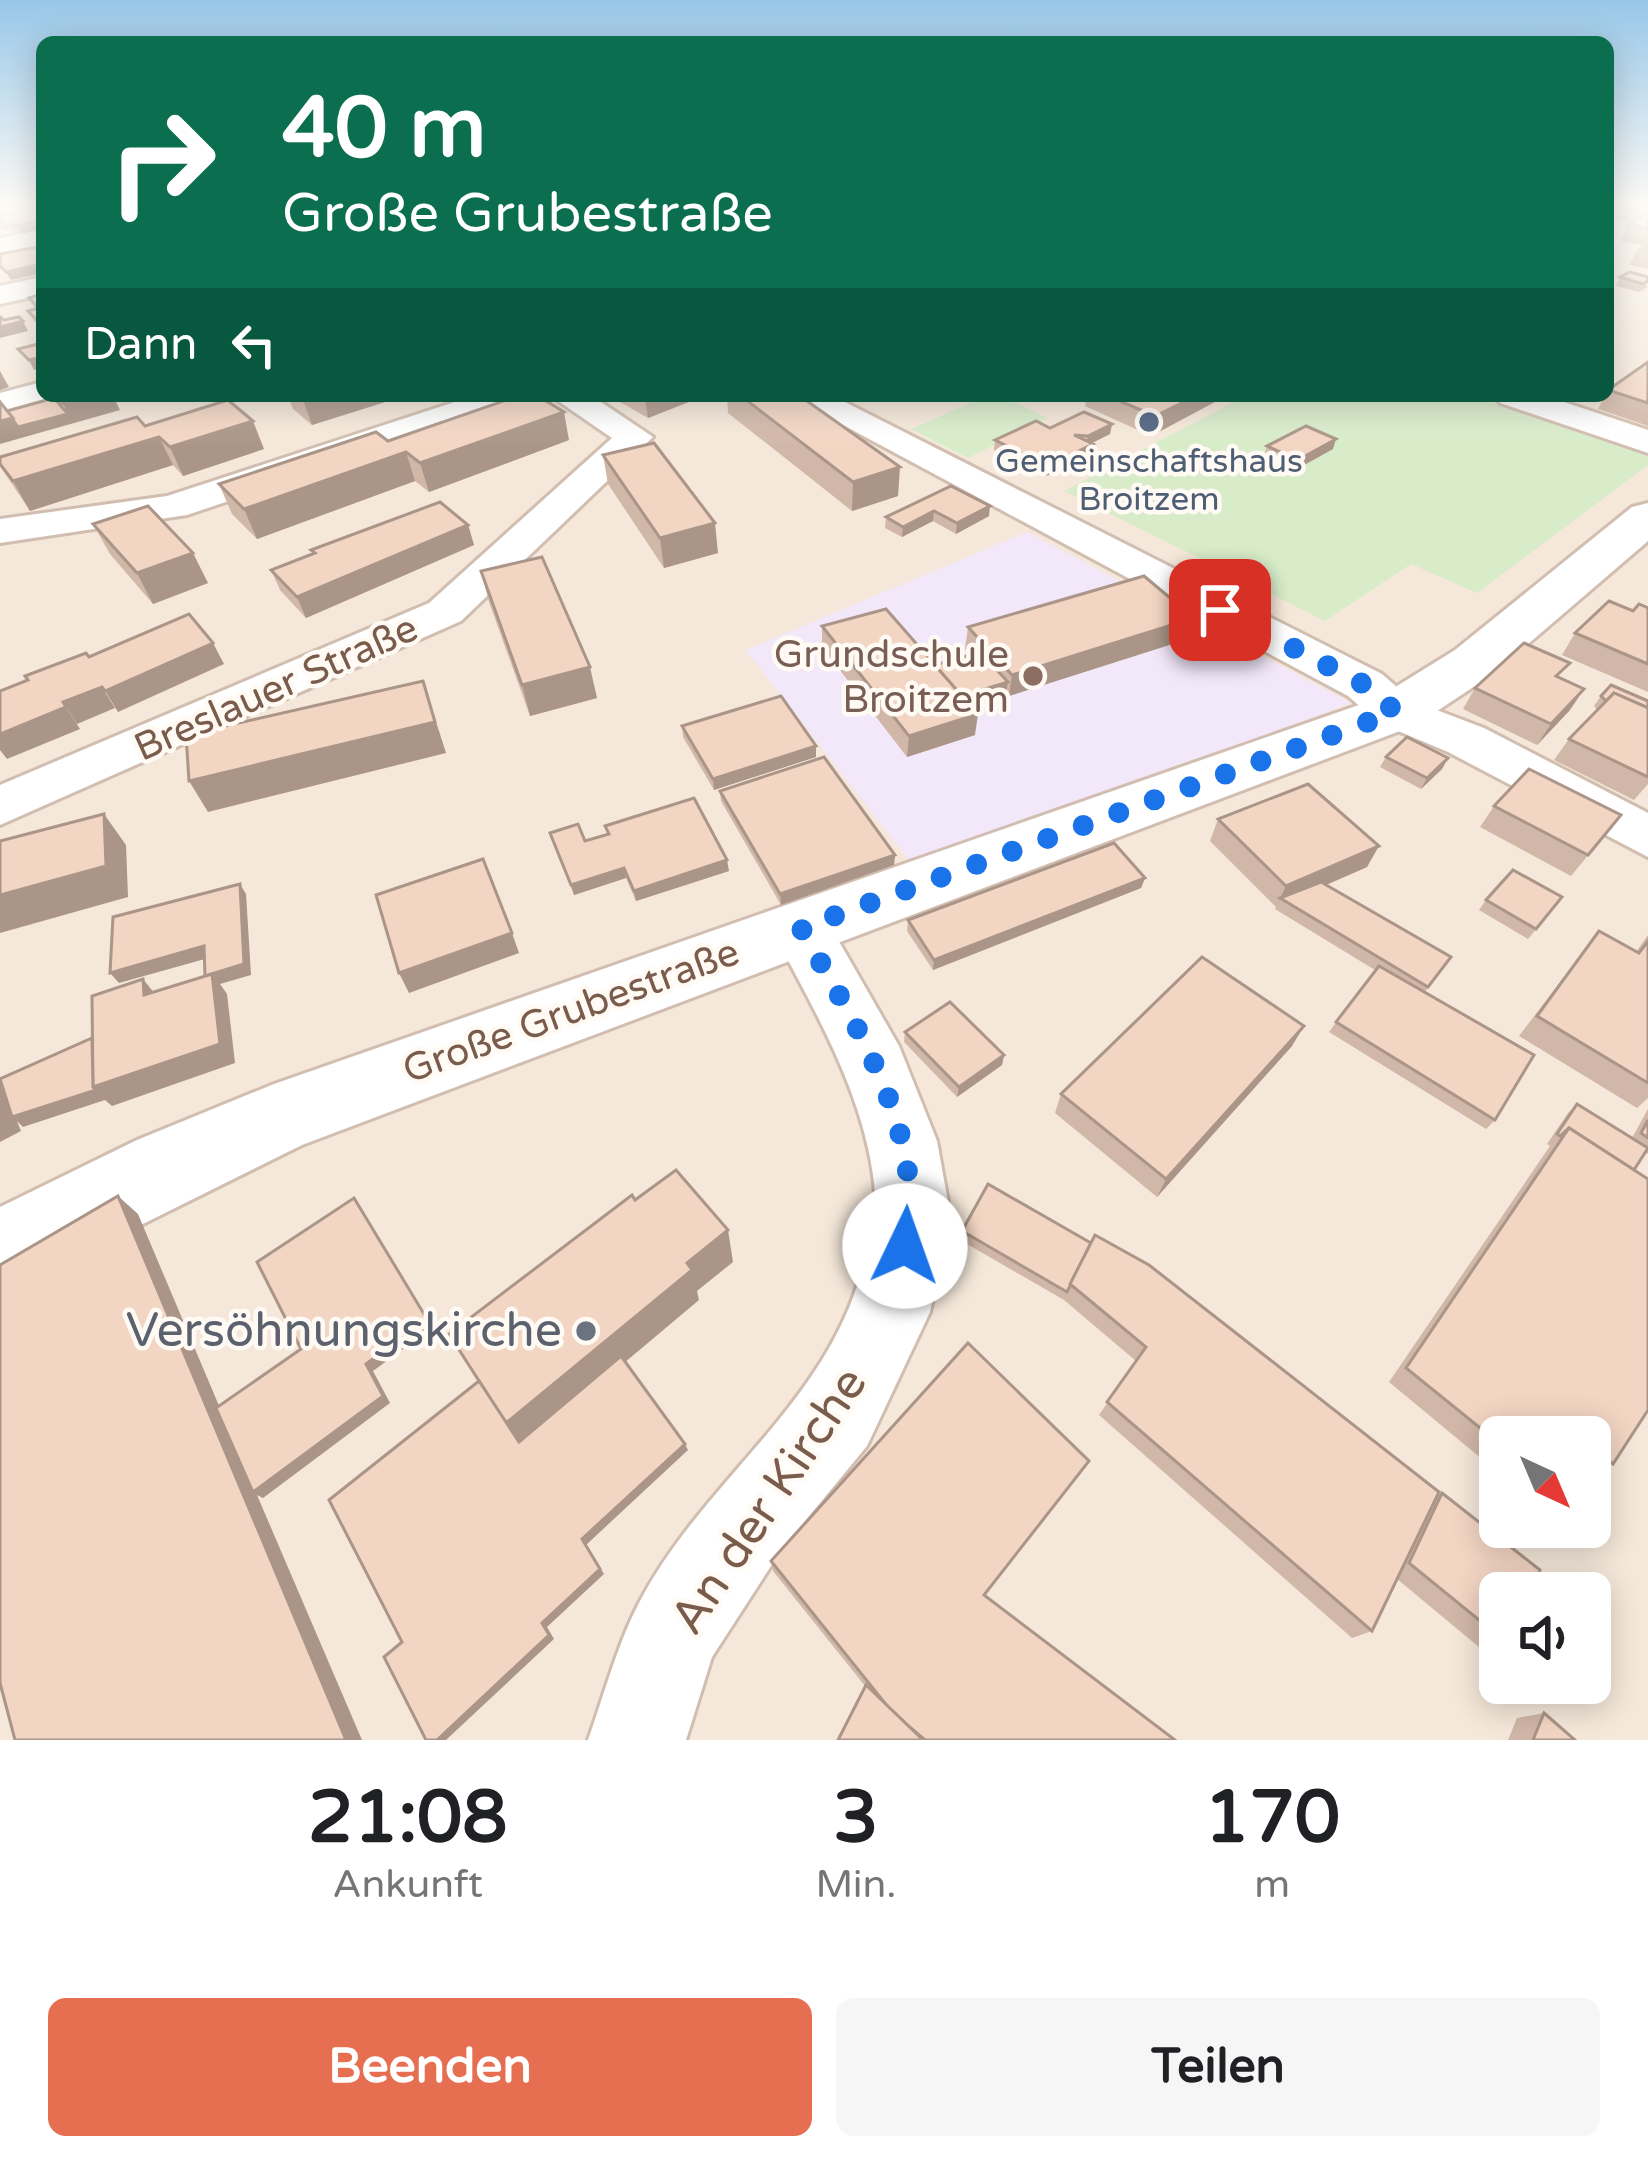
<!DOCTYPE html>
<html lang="de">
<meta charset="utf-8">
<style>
body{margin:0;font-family:"Varela Round",sans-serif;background:#f6f6f6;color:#202124;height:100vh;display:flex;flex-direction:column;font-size:45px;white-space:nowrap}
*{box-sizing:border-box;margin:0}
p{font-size:39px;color:#757577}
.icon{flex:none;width:66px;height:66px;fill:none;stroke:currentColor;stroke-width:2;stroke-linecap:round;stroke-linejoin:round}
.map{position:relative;height:1740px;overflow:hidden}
.sheet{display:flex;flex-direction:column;background:#fff;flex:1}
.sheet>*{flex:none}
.banner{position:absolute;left:36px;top:36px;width:1578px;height:366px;border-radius:18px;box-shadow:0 6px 30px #0003;background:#0b6e4f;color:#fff;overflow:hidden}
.needle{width:78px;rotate:136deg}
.tools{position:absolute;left:1479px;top:1416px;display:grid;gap:24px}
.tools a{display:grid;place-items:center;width:132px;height:132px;border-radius:18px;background:#fff;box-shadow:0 6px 30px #0003;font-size:60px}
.pin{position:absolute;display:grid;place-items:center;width:102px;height:102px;color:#fff;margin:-51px;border-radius:24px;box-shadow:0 6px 18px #0006}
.me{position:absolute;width:132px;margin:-66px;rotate:3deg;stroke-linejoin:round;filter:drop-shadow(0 0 9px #0008)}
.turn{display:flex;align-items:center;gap:42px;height:252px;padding:0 48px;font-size:54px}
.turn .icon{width:156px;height:156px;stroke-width:2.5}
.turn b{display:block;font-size:84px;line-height:102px}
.then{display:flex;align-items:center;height:114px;padding:0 48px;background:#0003;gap:24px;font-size:45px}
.eta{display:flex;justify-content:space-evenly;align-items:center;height:204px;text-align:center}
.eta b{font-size:72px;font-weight:700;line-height:84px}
.button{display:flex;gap:24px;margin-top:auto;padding:24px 48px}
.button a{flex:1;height:138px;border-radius:18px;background:#e76f51;color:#fff;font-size:48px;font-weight:700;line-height:138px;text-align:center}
.button a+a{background:#f6f6f6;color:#202124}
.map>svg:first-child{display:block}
</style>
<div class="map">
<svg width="1648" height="1740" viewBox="0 0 1648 1740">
<rect width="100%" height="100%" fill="#fdf6ec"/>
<path fill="#f5e8da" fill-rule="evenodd" d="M0 204H42V396H1608V204H1648V1740H0ZM1500 1437H1590V1527H1500ZM1500 1593H1590V1683H1500Z"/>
<polygon fill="#f3e8fa" points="1027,532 1351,703 915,868 746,650"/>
<g fill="#d8ecc9">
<polygon points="986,396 1001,396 1048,418 968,458 911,429"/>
<polygon points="1245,396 1476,396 1648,456 1648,465 1477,593 1411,564 1325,621 1064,491"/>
</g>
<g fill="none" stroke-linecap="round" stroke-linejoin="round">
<defs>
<g id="minor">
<polygon points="42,229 42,245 0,254 0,238"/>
<polygon points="42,277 42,295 0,304 0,286"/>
<polygon points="42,382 42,396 54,399 0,414 0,393"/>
<polygon points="473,396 525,396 520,403 187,515 0,543 0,519 167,496"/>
<polygon points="551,396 592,396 653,437 461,621 0,825 0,785 429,603 612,438"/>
<polygon points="789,396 833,396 1382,674 1413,701 1484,728 1648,813 1648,857 1448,752 1379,723 1348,696"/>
<polygon points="1495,396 1546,396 1648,430 1648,453 1500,403"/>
<path d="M801 905 822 912 899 1046 937 1141 950 1213 930 1312 867 1446 782 1549 712 1657 686 1740H588C604 1695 617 1645 639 1603 704 1478 829 1405 864 1262 868 1245 876 1226 876 1209 873 1107 817 1016 771 928L780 912Z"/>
</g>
<polygon id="tertiary" points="1648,503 1648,541 1493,674 1416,725 302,1145 0,1295 0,1207 137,1140 274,1084 1376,699 1455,650 1632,507"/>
</defs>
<use href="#minor" stroke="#d1beb0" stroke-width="6"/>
<use href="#tertiary" stroke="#d1beb0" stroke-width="6"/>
<use href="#minor" fill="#fff" fill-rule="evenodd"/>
<use href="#tertiary" fill="#fff" fill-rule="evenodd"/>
</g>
<g fill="#d1b7a8">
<polygon points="1608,204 1648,204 1648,269 1629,265 1638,249 1643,246 1621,241 1629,224 1632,222 1608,217"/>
<polygon points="42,206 21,234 0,228 0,216"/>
<polygon points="1630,272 1648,287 1639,292 1616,286 1620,277"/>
<polygon points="42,294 42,329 33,320 28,311 35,309 29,298"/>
<polygon points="1648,362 1648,426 1598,409 1605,396 1608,396 1608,390"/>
<polygon points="288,396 404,396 312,425 293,409"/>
<polygon points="615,396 704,396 648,418 615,399"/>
<polygon points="727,396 800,396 898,496 852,511 728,413"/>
<polygon points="1087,396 1226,396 1151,436 1085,406"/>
<polygon points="1112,424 1110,434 1092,443 1091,454 1046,476 994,450 995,440 1050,428"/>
<polygon points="145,426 264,449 183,476 173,465 30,511 0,466"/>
<polygon points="569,440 429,492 415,481 257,539 232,514 219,484 388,441"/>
<polygon points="1267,446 1333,449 1295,470 1264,456"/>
<polygon points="603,455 718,553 664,568 608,484"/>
<polygon points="951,486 989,516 956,534 933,521 902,537 885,528 886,517"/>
<polygon points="93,524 208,583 153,604 110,554"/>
<polygon points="468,525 474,545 306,618 280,590 271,570 313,554 311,550"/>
<polygon points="481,571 597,698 530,716 489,602"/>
<polygon points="1648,608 1648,692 1562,655 1575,633 1633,611"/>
<polygon points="822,626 935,665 971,655 965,649 968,627 1188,639 1009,696 1006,693 970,704 975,735 907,757 822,647"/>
<polygon points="1560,678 1570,710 1537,745 1463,709 1475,688"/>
<polygon points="1601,696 1648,701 1648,784 1634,800 1554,760 1569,739 1597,710 1594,706"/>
<polygon points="682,726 816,746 816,757 714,790 683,737"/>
<polygon points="1386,757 1448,758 1442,769 1421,789 1380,767"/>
<polygon points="720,791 895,855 894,865 781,905 721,801"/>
<polygon points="1494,806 1621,815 1571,876 1480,827"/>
<polygon points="1218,819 1367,867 1326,885 1451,957 1425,992 1495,1120 1486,1129 1329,1032 1375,970 1275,909 1276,907 1210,841"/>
<polygon points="605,826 729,871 636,901 626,878 574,895 550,833 585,841 607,834"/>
<polygon points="1145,878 1141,888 933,970 907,931 908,920"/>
<polygon points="1562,897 1528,939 1479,910 1486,900"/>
<polygon points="1599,931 1636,952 1648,935 1648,1098 1637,1108 1519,1036"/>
<polygon points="905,1032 1004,1055 1002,1065 957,1097 904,1042"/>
<polygon points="1292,1046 1157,1197 1055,1113 1061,1094"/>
<polygon points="1577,1104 1632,1138 1648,1109 1648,1154 1645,1152 1634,1170 1613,1464 1590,1474 1590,1437 1500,1437 1500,1474 1389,1382 1550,1146 1547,1144 1568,1113"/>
<polygon points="988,1184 1437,1496 1442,1493 1500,1593 1500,1647 1485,1652 1397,1579 1372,1631 1352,1638 1099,1415 1136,1361 1064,1300 960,1240 962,1231"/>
<polygon points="771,1561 985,1595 838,1740 865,1686 773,1571"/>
<polygon points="1544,1713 1575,1740 1508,1740 1517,1718"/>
</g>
<g fill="#aa9588">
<polygon points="0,204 29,204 0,209"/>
<polygon points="42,220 42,229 21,234 17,226"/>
<polygon points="42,264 42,273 11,280 6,272"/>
<polygon points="23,321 28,331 0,338 0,327"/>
<polygon points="42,357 42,368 34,370 29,360"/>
<polygon points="0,371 9,387 0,390"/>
<polygon points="92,396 113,396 120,410 0,444 0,421 13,418 68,414 63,404"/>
<polygon points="306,396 404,396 312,425 302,397"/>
<polygon points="652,396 704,396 648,418 645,399"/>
<polygon points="1196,396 1226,396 1151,436 1155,416"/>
<polygon points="564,412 569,440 429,492 420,463"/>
<polygon points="253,421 264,449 183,476 170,447"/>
<polygon points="1112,424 1110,434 1086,446 1088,436"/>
<polygon points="159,437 173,465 30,511 13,481"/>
<polygon points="1336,439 1333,449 1295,470 1298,460"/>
<polygon points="1093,444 1091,454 1046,476 1048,466"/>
<polygon points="406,452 415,481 257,539 244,509"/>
<polygon points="900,467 898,496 852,511 853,482"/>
<polygon points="990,506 989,516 956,534 957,523"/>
<polygon points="934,511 933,521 902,537 903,527"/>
<polygon points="715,523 718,553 664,568 660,538"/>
<polygon points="468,525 474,545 306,618 297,597"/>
<polygon points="193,553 208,583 153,604 137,573"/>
<polygon points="1194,618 1188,639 1009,696 1012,675"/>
<polygon points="213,643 224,664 118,712 105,691"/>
<polygon points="590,667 597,698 530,716 522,685"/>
<polygon points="423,681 446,753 208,812 189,781"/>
<polygon points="1008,682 1006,693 953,709 954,699"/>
<polygon points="102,687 115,708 77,724 63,702"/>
<polygon points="1584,689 1570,710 1537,745 1551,724"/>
<polygon points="66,707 80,729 7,759 0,750 0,734"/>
<polygon points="978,714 975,735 907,757 909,736"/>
<polygon points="816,746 816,757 714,790 713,779"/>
<polygon points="1448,758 1442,769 1421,789 1427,778"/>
<polygon points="104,814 126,845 128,897 0,933 0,895"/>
<polygon points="1379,846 1367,867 1287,902 1280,898 1276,907 1286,886"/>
<polygon points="895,855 894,865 781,905 780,894"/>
<polygon points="727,860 729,871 636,901 634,891"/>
<polygon points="624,868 626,878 574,895 571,885"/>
<polygon points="1145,878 1141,888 933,970 934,960"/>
<polygon points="240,884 246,894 251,975 220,984 227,994 235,1063 112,1106 105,1100 23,1127 17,1121 21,1131 0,1142 0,1077 15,1116 93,1087 205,976"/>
<polygon points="512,933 519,953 409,993 399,973"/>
<polygon points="204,946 212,957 119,983 110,973"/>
<polygon points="143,979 159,999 144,995"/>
<polygon points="1304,1026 1292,1046 1157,1197 1166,1179"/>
<polygon points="1004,1055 1002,1065 957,1097 959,1087"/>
<polygon points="118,1196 138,1214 255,1491 366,1364 354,1198 433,1327 373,1371 390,1403 263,1498 257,1495 362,1740 346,1740"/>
<polygon points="728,1230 733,1262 697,1291 699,1300 524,1447 506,1423 687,1263"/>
<polygon points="685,1444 688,1450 586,1545 604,1574 547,1627 554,1639 446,1740 437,1740 542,1623 582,1539"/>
</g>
<g fill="#f3d5c3" stroke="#aa9588" stroke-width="3">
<polygon points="1628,204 1648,204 1648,208"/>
<polygon points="42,206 42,220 17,226 0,221 0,216"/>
<polygon points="1645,215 1648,216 1648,229 1629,224"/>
<polygon points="42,246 42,264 6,272 0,266 0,254"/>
<polygon points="1630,272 1648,277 1648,281 1643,284 1620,277"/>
<polygon points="42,294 42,323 41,324 28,311 39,308 29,298"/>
<polygon points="0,317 4,320 19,317 23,321 0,327"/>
<polygon points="42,343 42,357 29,360 18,349"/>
<polygon points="1648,362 1648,403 1608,390"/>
<polygon points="56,396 92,396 63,404"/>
<polygon points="518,396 538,396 564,412 420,463 406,452 244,509 219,484 376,432 388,441"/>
<polygon points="741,396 800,396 900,467 853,482"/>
<polygon points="1108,396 1196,396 1155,416"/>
<polygon points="54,398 68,414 18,427 7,411"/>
<polygon points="228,400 253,421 170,447 159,437 13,481 0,464 0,457 137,417 145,426"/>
<polygon points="0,402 13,418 0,421"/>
<polygon points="1084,412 1112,424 1088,436 1074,435 1093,444 1048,466 995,440 1036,421 1050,428"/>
<polygon points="1306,426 1336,439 1298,460 1267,446"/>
<polygon points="654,443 715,523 660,538 603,455"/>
<polygon points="951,486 990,506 957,523 934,511 903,527 886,517"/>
<polygon points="440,502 468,525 297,597 271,570 315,553 311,550"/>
<polygon points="148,506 193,553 137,573 93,524"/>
<polygon points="542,557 590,667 522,685 481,571"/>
<polygon points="1144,576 1194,618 1012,675 968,627"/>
<polygon points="1609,601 1633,611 1639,604 1648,608 1648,664 1575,633"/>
<polygon points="886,609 978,714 909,736 822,626"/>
<polygon points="189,614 213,643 105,691 102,687 63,702 66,707 0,734 0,691 28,680 25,676 86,653 89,657"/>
<polygon points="1524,643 1570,663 1556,676 1584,689 1551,724 1475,688"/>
<polygon points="980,652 1008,682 962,696 935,665"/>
<polygon points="423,681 435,722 189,781 186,735"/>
<polygon points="1611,685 1648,701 1648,708 1614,693 1606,701 1601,696"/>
<polygon points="1614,693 1648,708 1648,777 1569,739"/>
<polygon points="781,696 816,746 713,779 682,726"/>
<polygon points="1407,737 1448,758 1427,778 1386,757"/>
<polygon points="824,757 895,855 780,894 720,791"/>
<polygon points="1529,769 1621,815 1588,855 1494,806"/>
<polygon points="1308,784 1379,846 1286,886 1218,819"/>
<polygon points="694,798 727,860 634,891 624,868 571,885 550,833 578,824 585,841 609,834 605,826"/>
<polygon points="104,814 106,866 0,895 0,841"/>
<polygon points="1114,843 1145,878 934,960 908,920"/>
<polygon points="483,859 512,933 399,973 376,895"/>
<polygon points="1513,870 1562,897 1536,929 1486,900"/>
<polygon points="1321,882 1451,957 1428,987 1280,898"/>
<polygon points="240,884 244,964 205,976 204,946 110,973 113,917"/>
<polygon points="1599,931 1639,953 1648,941 1648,1083 1537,1016"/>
<polygon points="1202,957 1304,1026 1166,1179 1061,1094"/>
<polygon points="1379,966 1534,1055 1495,1120 1336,1022"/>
<polygon points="212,974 220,1044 93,1087 92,996 143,979 144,995"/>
<polygon points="950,1002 1004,1055 959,1087 905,1032"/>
<polygon points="92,1038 93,1087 96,1090 12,1117 0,1079"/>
<polygon points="1577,1104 1648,1148 1634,1170 1569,1128 1560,1136 1557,1134"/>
<polygon points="1648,1120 1648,1138 1641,1133"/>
<polygon points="1569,1128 1648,1179 1648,1410 1613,1464 1590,1446 1590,1437 1579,1437 1558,1421 1549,1437 1500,1437 1500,1444 1406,1368"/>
<polygon points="676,1170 728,1230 687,1263 692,1270 506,1423 449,1334 632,1195 635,1200"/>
<polygon points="988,1184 1091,1243 1067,1292 962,1231"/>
<polygon points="118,1196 346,1740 15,1740 0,1683 0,1265"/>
<polygon points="354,1198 427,1319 366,1364 383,1396 253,1492 216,1408 301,1349 257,1262"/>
<polygon points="1095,1235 1149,1265 1439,1492 1372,1631 1107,1402 1146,1347 1070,1284"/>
<polygon points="968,1343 1089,1461 984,1595 1175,1740 925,1740 892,1712 771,1561"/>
<polygon points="621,1356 685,1444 582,1539 600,1569 542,1623 549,1635 437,1740 426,1740 384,1657 402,1642 329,1500 479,1381 519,1442"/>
<polygon points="1442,1493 1540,1570 1531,1593 1500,1593 1500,1637 1409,1563"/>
<polygon points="866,1685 923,1740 838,1740"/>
<polygon points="1544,1713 1575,1740 1533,1740"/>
</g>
<linearGradient id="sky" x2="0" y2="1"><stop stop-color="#97c7e8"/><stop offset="0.46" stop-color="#fefbf6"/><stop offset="1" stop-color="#fefbf6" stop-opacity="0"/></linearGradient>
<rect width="1648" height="447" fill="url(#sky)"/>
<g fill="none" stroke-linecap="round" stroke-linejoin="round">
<path stroke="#1a73e8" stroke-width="21" stroke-dasharray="0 37.8" d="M905 1246C929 1135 853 1021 801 928L1396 712 1365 685 1220 610"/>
</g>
<circle fill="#5c6f8a" stroke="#fffaf3" stroke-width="4.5" cx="1149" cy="422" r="12"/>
<circle fill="#8d6e63" stroke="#fffaf3" stroke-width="4.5" cx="1033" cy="676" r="12"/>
<circle fill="#6b7280" stroke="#fffaf3" stroke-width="4.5" cx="586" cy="1331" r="12"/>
<g text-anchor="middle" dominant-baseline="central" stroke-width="9" stroke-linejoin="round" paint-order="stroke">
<g font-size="33" fill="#4e5e75" stroke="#fffaf3">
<text x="1149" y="461">Gemeinschaftshaus<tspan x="1149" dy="38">Broitzem</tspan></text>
</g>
<g font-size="39" fill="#785e54" stroke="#fffaf3" text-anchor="end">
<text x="1009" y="654">Grundschule<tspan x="1009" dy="45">Broitzem</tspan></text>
</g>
<g font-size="39" fill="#7a5c4d" stroke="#fffaf3">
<text transform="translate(276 688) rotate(-24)">Breslauer Straße</text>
<text transform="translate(571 1011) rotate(-20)">Große Grubestraße</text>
</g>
<g font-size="48" fill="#5b616d" stroke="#fffaf3" text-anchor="end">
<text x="562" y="1331">Versöhnungskirche</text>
</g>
<g font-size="48" fill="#7a5c4d" stroke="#fffaf3">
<text transform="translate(769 1501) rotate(-56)">An der Kirche</text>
</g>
</g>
</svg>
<div class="tools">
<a><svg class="needle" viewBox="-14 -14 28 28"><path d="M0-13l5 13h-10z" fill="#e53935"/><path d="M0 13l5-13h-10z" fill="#757577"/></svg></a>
<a><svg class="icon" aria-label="sound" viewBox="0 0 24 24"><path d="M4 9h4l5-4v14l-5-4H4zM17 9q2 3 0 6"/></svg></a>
</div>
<div class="pin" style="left:1220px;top:610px;background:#d93025"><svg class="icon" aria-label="arrive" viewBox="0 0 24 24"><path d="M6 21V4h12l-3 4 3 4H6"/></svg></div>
<svg class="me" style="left:905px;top:1246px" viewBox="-20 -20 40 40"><circle r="19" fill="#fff"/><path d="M0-13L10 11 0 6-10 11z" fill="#1a73e8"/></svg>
<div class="banner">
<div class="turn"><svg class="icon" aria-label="right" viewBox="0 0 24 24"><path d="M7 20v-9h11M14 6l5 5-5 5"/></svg><div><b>40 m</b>Große Grubestraße</div></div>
<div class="then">Dann<svg class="icon" aria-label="left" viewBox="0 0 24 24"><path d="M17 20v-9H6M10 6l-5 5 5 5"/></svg></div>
</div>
</div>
<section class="sheet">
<div class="eta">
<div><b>21:08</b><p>Ankunft</p></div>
<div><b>3</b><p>Min.</p></div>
<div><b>170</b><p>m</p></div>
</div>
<div class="button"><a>Beenden</a><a>Teilen</a></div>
</section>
